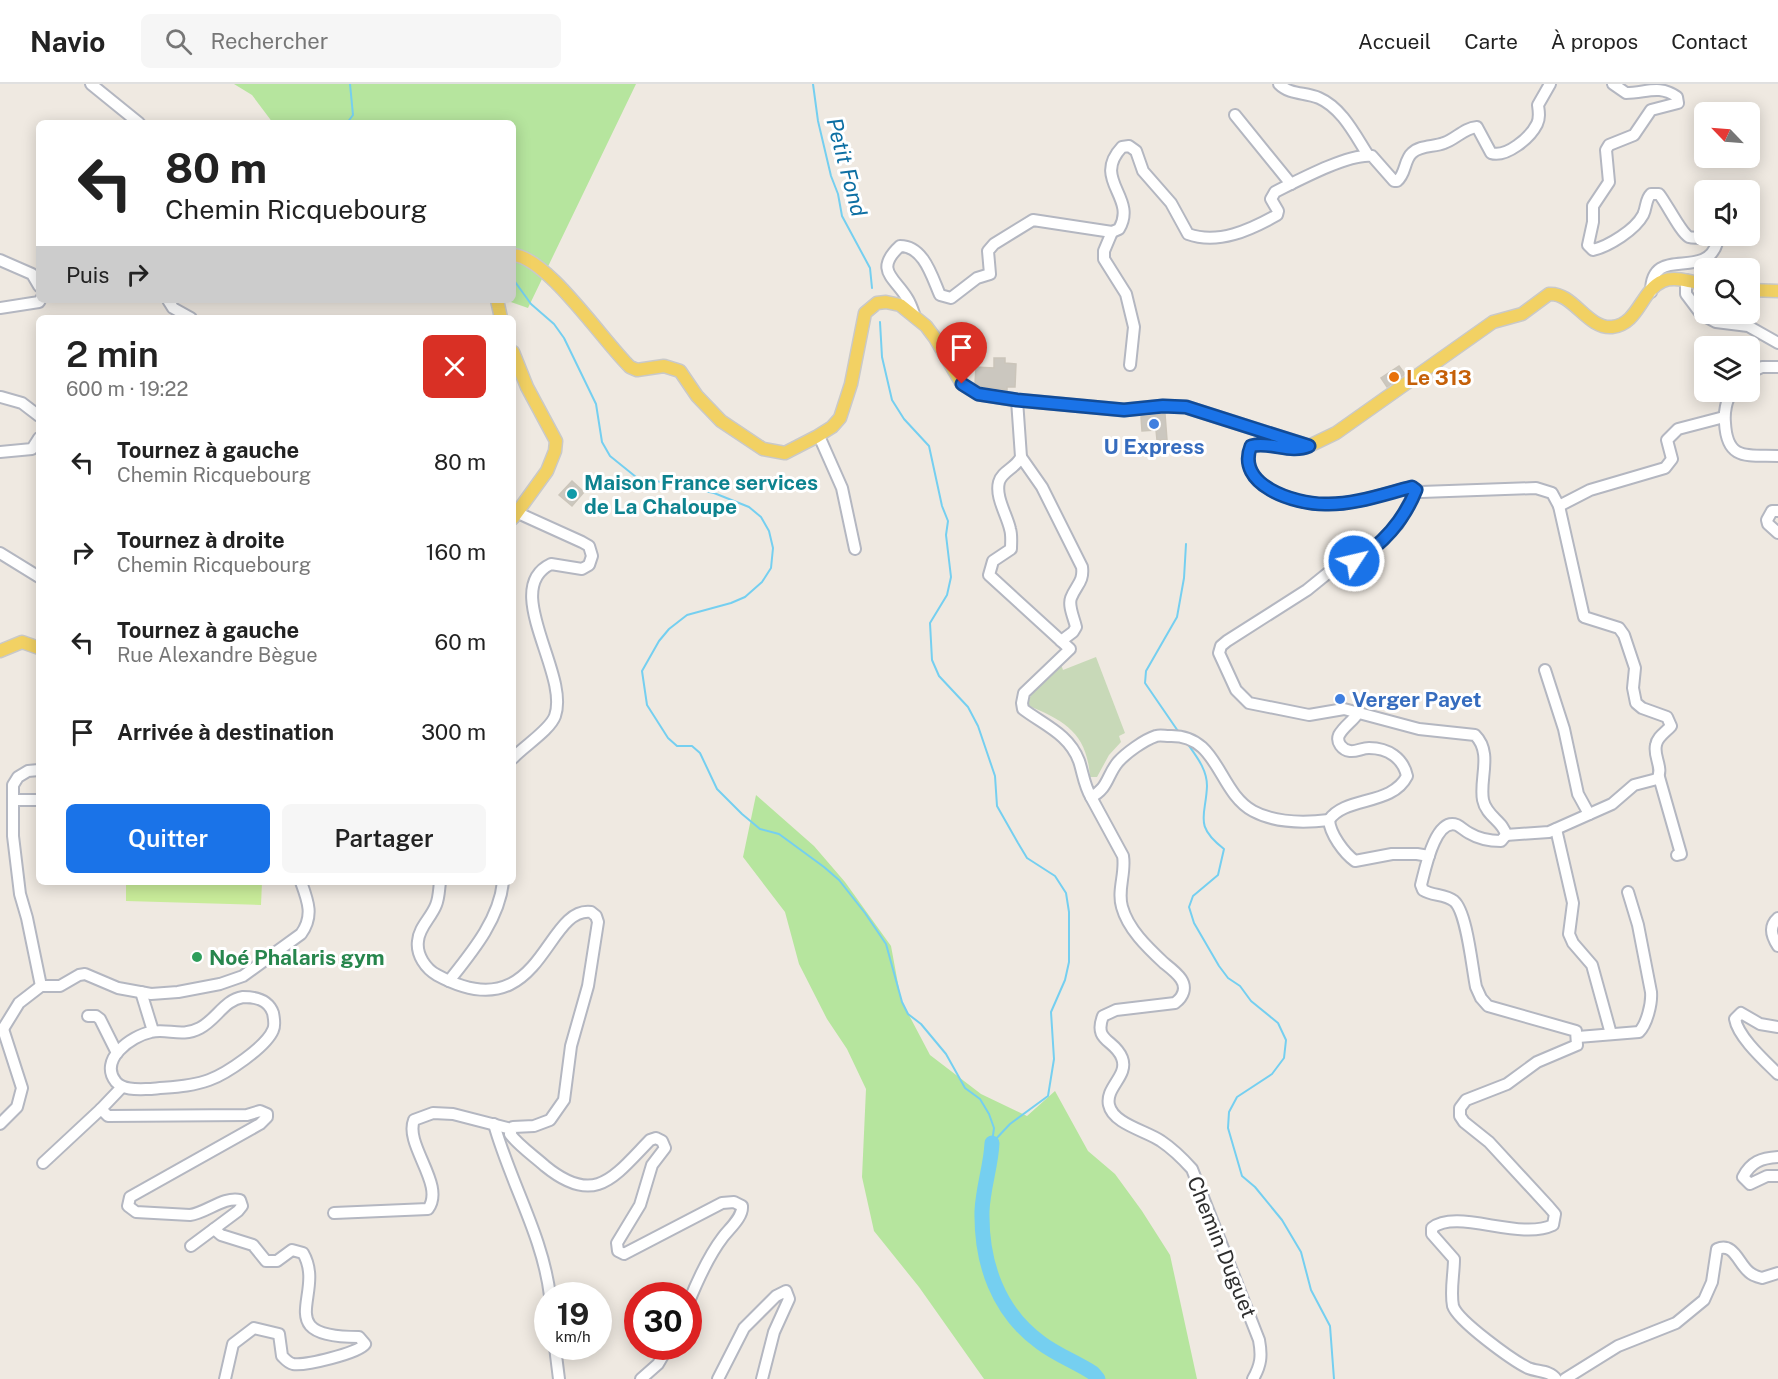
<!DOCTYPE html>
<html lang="fr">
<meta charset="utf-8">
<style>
body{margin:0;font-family:"Public Sans",sans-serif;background:#f6f6f6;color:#222;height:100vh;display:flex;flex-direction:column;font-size:22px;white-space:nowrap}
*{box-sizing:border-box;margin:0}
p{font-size:20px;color:#767676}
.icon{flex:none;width:33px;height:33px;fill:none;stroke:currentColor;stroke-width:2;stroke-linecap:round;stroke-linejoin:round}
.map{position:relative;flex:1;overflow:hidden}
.panel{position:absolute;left:36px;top:231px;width:480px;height:570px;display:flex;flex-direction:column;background:#fff;border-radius:9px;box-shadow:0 3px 15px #0003}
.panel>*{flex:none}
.top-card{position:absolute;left:36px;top:36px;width:480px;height:183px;border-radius:9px;box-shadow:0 3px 15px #0003;background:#fff;color:#222;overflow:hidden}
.needle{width:39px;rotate:295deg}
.controls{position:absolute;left:1694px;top:18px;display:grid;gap:12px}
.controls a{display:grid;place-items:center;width:66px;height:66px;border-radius:9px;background:#fff;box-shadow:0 3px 15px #0003;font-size:30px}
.speed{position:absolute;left:534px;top:1198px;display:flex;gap:12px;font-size:30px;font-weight:700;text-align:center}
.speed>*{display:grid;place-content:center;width:78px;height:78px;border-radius:50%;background:#fff;box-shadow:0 3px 15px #0003;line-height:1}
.speed small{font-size:15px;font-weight:400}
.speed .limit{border:9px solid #d22;background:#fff;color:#111}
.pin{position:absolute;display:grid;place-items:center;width:51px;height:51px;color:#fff;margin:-62px -26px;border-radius:50% 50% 50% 0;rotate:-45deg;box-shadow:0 0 6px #0007}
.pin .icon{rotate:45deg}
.me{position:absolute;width:66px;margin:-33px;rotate:55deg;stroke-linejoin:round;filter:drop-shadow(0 0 4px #0008)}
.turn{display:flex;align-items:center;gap:21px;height:126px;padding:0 30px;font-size:27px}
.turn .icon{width:78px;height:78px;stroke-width:2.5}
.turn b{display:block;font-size:42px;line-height:51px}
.then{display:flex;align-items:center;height:57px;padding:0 30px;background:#0003;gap:12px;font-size:22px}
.round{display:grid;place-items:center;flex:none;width:63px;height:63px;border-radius:9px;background:#f6f6f6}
.headline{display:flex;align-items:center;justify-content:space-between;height:102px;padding:0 30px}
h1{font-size:36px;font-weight:600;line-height:45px}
.cta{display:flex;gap:12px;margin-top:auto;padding:12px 30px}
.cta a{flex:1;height:69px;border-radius:9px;background:#1a73e8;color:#fff;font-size:24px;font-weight:600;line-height:69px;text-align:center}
.cta a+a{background:#f6f6f6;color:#222}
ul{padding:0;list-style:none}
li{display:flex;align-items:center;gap:18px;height:90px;padding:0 30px}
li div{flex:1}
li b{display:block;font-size:22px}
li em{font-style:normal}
header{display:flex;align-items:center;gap:36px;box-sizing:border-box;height:84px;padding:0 30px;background:#fff;border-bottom:2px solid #e0e0e0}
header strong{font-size:28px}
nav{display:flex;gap:33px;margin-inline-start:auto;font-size:21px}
.search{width:420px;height:54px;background:#f6f6f6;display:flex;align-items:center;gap:15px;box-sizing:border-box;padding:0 21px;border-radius:9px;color:#767676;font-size:22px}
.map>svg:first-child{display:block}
</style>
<header>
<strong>Navio</strong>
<div class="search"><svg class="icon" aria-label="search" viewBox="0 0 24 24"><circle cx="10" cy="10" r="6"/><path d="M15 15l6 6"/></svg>Rechercher</div>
<nav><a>Accueil</a><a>Carte</a><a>À propos</a><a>Contact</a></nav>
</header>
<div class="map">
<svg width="1778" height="1295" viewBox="0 0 1778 1295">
<rect width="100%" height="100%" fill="#efe9e1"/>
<g fill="#b6e59e">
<polygon points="234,0 636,0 528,224 505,216 513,216 513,39 273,39 252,11"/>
<polygon points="756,711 814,762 845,798 891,862 901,916 930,971 981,1010 1027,1032 1055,1007 1088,1067 1115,1090 1142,1127 1170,1171 1197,1295 984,1295 919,1203 874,1147 862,1093 866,1005 847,965 827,935 799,880 785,828 743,773"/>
</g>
<path fill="#c8d9b8" d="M1096 573 1125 649 1119 652 1121 658 1109 671 1097 693H1090C1087 649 1065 637 1027 621L1031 611 1042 600 1041 598 1061 580 1063 586Z"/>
<polygon fill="#c9ec9a" points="126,798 262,798 261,821 126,817"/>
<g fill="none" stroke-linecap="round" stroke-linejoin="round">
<g stroke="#75cff0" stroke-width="2">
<polyline points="813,0 818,37 831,92 838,110 842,132 870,184 872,204"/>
<polyline points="347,39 353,31 350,0"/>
<polyline points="513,195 531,220 554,240 564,254 596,320 602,358 610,372 636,393 714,409 749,423 761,433 769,447 773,464 771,484 762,498 745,513 731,519 687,531 669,545 659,557 642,587 647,621 668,654 677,662 692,662 700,669 717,705 742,730 760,745 779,750 824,783 839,796 865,829 886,860 902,918 908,930 921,940 946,970 965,1004 980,1015 989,1030 994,1044 992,1059"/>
<polyline points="880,238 882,273 892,316 904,335 929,362 942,422 948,437 946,451 951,493 947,511 930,539 932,576 939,592 968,623 978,642 995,692 997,722 1018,759 1027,774 1055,792 1066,809 1069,828 1069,878 1065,896 1051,928 1054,975 1048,1012 1010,1040 993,1058"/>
<polyline points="1180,650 1145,599 1146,587 1177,533 1184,494 1186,460"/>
<path d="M1187 659C1196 672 1207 685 1207 702 1206 732 1193 741 1224 765L1218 791 1193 812 1189 823 1194 839 1219 882 1228 894 1240 902 1251 917 1278 939 1286 956 1284 974 1272 990 1237 1013 1229 1028 1228 1044 1242 1092 1255 1103 1282 1136 1301 1168 1311 1206 1330 1242 1334 1295"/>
</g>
<path stroke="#75cff0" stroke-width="15" d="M992 1059C991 1082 983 1103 982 1127 981 1179 998 1228 1041 1259 1057 1271 1076 1278 1093 1289L1098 1295"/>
</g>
<g fill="#cbc7bf" stroke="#cbc5ba" stroke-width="1.5">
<polygon points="994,274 1005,274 1005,279 1016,280 1015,303 1007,303 1007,306 980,302 975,299 976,283 994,284"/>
<polygon points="1399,282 1405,290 1387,303 1381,294"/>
<polygon points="1165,330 1167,356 1157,356 1156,346 1142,347 1141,333"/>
<polygon points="572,397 584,408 572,422 559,411"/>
</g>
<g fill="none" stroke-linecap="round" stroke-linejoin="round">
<defs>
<g id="minor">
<polyline points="91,0 139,39"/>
<path d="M1279 0C1290 11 1305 8 1319 14 1342 24 1355 51 1368 71"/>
<path d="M1613 0 1626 9C1646 9 1659 0 1677 13L1678 19 1651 26 1634 51 1609 61 1606 66 1609 98 1593 122V138L1588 161 1593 166C1609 162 1635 146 1643 131 1647 123 1645 116 1651 110H1659C1667 120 1681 149 1689 153 1696 155 1705 152 1713 154L1717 159C1705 198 1651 159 1651 208"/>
<polyline points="1235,31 1291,100"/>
<path d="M1112 148 1119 145C1138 113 1091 96 1122 63L1129 62 1136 67 1143 87 1171 119 1188 150C1218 161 1250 146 1277 131L1278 127 1271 115 1275 108C1297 97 1349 69 1372 72L1394 97H1397C1406 90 1404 76 1412 69 1420 61 1434 63 1444 59 1456 55 1464 44 1477 43L1491 69C1506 74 1530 54 1537 40 1540 34 1539 28 1538 21L1550 0"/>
<polyline points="1112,148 1104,167 1104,175 1126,210 1134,243 1130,281"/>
<polyline points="0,176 32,190 39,202"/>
<polyline points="1686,196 1686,210 1701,230 1716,238 1748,242 1778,259"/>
<polyline points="168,216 173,224 191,234"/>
<polyline points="0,224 39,218 40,216"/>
<path d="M915 233C913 227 911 220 907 214 894 193 874 186 900 162 924 162 932 193 940 211L951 214 977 194 990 190 988 167 994 160 1033 136 1112 148"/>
<polyline points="1749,289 1762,283 1778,283"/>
<path d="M1732 308C1726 316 1724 329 1725 339 1727 377 1747 371 1778 372"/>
<polyline points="1,313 22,319 39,332"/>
<path d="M1017 316 1021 373C1016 384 1002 387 999 398 995 413 1007 431 1010 445 1012 451 1011 458 1011 465L993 477 989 491 1070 565 1024 609 1022 619 1023 625C1044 641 1069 650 1079 677 1083 689 1084 701 1091 713 1108 705 1107 691 1118 678 1126 669 1144 656 1156 652 1160 651 1165 652 1169 652 1219 650 1217 707 1253 727 1275 739 1304 739 1329 736"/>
<polyline points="819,352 842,404 855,465"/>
<path d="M1309 362C1290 370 1271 357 1251 362 1235 401 1294 420 1325 420 1354 421 1384 410 1411 403L1421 408 1536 404 1552 409 1559 422 1590 406 1665 384 1672 375 1667 356 1678 345 1724 333"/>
<polyline points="0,368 32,365 39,354"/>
<path d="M1021 373 1042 403 1082 483C1084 498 1076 501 1071 514 1068 522 1074 534 1076 543L1073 548 1061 557"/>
<path d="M1416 406 1398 440 1370 468 1328 489 1307 506 1227 557 1221 562 1219 569 1236 606 1249 619 1309 631 1344 625 1419 645 1475 651C1493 669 1479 695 1483 716 1486 732 1504 738 1506 751"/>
<polyline points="1778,427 1772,427 1767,436 1768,440 1778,449"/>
<polyline points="0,469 39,493"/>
<polyline points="1545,586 1564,645 1578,710 1589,730"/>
<path d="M513 674C524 662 550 646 555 632 570 590 500 504 551 480L582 485 589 481 592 472 589 462 582 458 518 429"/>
<polyline points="39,686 28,687 18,693 13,701 13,752 20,810 27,834 41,902"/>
<polyline points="1659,693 1681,770 1677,771"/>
<path d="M1091 713 1123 772C1126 789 1117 806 1122 823 1128 845 1147 863 1164 879 1169 883 1177 889 1181 895 1187 904 1183 913 1175 919L1116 926 1103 932C1093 958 1115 955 1122 974 1129 992 1105 1003 1109 1021 1113 1040 1147 1047 1161 1057 1173 1065 1183 1075 1192 1085L1259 1256C1262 1272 1261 1281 1253 1295"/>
<polyline points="13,716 39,716"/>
<path d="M1329 736C1345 712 1392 722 1407 692 1403 674 1388 664 1369 664 1362 664 1356 668 1350 667 1342 666 1336 658 1339 651 1344 642 1353 637 1358 629"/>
<path d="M1329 736C1330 750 1344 769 1355 777L1392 770H1417L1429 772"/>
<polyline points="1556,745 1573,819 1569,850 1573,859 1592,881 1611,950"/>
<path d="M1506 751 1501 757C1490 757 1479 755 1469 749 1465 747 1461 743 1457 741 1435 733 1425 786 1421 801L1423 806C1432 812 1445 810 1454 817 1467 828 1472 884 1476 903L1481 914 1488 922 1576 947 1577 961 1537 978 1507 1000 1466 1016 1460 1024V1032L1464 1038 1489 1058 1549 1123 1555 1130 1553 1141C1519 1157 1457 1124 1432 1144V1150L1454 1175C1454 1190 1450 1207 1453 1222 1458 1237 1512 1276 1528 1284 1537 1288 1550 1286 1556 1295"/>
<path d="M1506 751 1549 748 1612 720 1634 701 1657 695C1664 684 1653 673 1656 661 1657 653 1666 648 1671 642L1667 633 1642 624 1636 619 1633 604 1635 584 1624 551 1619 544 1584 533 1559 422"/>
<path d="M440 798C439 805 439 814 436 821 431 834 419 843 418 857 416 871 426 885 437 891 542 948 544 822 591 828L596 832 598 838 588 902 571 962 564 1016 550 1036 534 1042 513 1043 510 1050C519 1062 534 1072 545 1082 595 1123 614 1093 650 1056L656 1054 662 1057 665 1064 652 1081 640 1121 617 1159 618 1167 624 1170 722 1119 734 1118 742 1122C743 1133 730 1144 723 1153 710 1170 696 1200 688 1220"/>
<path d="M1778 834C1768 843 1772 853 1778 862"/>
<path d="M449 897C472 868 499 836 503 798"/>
<path d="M41 902H60L79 891 85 890 118 904 151 910 178 908 220 900 243 892 301 850C314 832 308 817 301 798"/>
<polyline points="141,908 153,947"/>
<path d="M243 913C255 913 268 915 273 929 274 934 275 942 273 946 266 963 226 990 209 996 190 1003 170 1003 151 1005 140 1005 124 1007 116 998 98 976 131 952 151 948 168 944 181 954 200 944 217 935 224 916 243 913Z"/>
<polyline points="88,932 96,932 100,935 117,969"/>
<path d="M1778 943 1760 940 1741 929 1735 935C1738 953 1765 977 1778 990"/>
<polyline points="0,945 3,945 19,919 41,902"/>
<path d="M1578 953 1639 948C1647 940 1652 919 1651 908L1638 841 1628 808"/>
<path d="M122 1003 101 1025 108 1032 247 1031 260 1027 267 1030V1033L260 1040 130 1113 128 1122 136 1128 190 1131C206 1129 224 1112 240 1116L242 1122 238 1127 191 1162"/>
<polyline points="0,1040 17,1023 22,1004 3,945"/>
<path d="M494 1040C510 1098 543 1152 550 1212"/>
<path d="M1778 1073C1761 1074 1751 1078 1743 1093L1750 1100 1767 1092H1778"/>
<polyline points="43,1079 101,1025"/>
<path d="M334 1129 428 1125C446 1101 404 1061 414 1036L433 1029 453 1030 511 1045"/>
<path d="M214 1145 221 1151 253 1161 266 1177H277L292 1166 303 1169C327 1210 268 1253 359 1253L365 1260C359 1269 305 1282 293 1280 288 1279 285 1275 282 1272L279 1250 254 1244 233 1260 225 1295"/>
<polyline points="555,1263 559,1295"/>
<polyline points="641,1295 658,1280 668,1263"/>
<polyline points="718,1295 744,1244 776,1212 786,1207 789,1215 774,1248 762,1295"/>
<path d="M1565 1295 1618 1262 1676 1239 1704 1216 1712 1198 1717 1165C1734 1158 1738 1179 1749 1188 1752 1191 1758 1193 1762 1194L1778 1189"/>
</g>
<g id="major">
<path d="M513 171C547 173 603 257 630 283L637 286 664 282 680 287 697 312 721 337 763 365 785 369 816 353 832 343 840 334 851 300 865 229 877 219 886 218 900 221 926 242 935 254 962 300 978 310 1017 316 1124 326 1163 322 1186 323 1309 362 1336 349 1493 238 1522 230 1549 210C1573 208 1587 245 1612 243 1639 240 1641 206 1663 197 1675 192 1691 198 1704 200"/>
<polyline points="1749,206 1778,207"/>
<polyline points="497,216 501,234"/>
<polyline points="513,268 527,303 556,357 555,367 547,387 513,434"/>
<polyline points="0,567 22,558 39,564"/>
</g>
</defs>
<use href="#minor" stroke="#b4b7c1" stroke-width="14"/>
<use href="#major" stroke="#c9c9c9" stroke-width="15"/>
<use href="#minor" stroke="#fff" stroke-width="10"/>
<use href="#major" stroke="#f2d163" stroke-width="12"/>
</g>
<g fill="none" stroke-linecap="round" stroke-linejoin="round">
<defs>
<path id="route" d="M962 300 978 310 1017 316 1124 326 1163 322 1186 323 1309 362C1290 370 1271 357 1251 362 1235 401 1294 420 1325 420 1354 421 1384 410 1412 403L1416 406C1404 436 1382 462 1354 477"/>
</defs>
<use href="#route" stroke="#114b97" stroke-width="15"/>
<use href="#route" stroke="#1a73e8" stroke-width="10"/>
</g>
<circle fill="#e8710a" stroke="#fff" stroke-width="2" cx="1394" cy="293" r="6"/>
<g fill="#3f7fe0" stroke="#fff" stroke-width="2">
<circle cx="1154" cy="340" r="6"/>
<circle cx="1340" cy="615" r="6"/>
</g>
<circle fill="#0f9aa8" stroke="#fff" stroke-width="2" cx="572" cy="410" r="6"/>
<circle fill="#2e9e5b" stroke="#fff" stroke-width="2" cx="197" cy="873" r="6"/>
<g text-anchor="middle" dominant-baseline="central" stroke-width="6" stroke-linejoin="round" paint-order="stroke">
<g font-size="21" font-weight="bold" fill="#c56008" stroke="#fff" text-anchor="start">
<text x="1406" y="293">Le 313</text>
</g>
<g font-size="21" font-weight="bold" fill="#366cbe" stroke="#fff">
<text x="1154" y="362">U Express</text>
<text x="1352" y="615" text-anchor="start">Verger Payet</text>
</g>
<g font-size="21" font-weight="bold" fill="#0d838f" stroke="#fff" text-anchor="start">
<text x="584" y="398">Maison France services<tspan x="584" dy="24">de La Chaloupe</tspan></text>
</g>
<g font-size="21" font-weight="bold" fill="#27864d" stroke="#fff" text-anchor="start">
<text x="209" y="873">Noé Phalaris gym</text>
</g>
<g font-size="21" fill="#2e2e2e" stroke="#fff">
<text transform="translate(1222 1163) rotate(68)">Chemin Duguet</text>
</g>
<g font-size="22" font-style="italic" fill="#0d6fa3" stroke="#fff">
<text transform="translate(847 83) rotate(75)">Petit Fond</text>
</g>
</g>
</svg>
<div class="controls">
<a><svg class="needle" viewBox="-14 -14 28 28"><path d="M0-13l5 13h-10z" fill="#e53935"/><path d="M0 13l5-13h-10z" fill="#767676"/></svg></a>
<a><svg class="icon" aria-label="sound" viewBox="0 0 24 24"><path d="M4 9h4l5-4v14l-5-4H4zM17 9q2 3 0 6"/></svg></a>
<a><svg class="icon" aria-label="search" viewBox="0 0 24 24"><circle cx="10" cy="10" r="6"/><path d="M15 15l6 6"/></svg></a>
<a><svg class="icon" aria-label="layers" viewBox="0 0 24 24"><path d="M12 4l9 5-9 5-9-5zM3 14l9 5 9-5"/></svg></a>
</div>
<div class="speed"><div>19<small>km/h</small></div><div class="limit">30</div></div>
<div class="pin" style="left:962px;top:300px;background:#d93025"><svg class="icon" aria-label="arrive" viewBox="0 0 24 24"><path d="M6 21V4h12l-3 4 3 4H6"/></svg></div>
<svg class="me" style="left:1354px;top:477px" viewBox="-20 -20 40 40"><circle r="17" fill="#1a73e8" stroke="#fff" stroke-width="3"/><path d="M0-11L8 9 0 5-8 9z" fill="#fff"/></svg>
<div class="top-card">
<div class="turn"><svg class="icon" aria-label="left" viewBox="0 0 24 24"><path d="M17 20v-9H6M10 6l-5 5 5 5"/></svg><div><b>80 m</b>Chemin Ricquebourg</div></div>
<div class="then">Puis<svg class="icon" aria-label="right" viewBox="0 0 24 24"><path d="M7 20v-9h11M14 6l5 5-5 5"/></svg></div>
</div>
<section class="panel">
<div class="headline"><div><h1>2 min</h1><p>600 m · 19:22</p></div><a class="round" style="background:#d93025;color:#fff"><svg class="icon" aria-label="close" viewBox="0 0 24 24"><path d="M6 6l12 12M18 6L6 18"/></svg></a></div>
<ul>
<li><svg class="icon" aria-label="left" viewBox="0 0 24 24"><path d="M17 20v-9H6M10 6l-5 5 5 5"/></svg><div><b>Tournez à gauche</b><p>Chemin Ricquebourg</p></div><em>80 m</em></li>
<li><svg class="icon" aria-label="right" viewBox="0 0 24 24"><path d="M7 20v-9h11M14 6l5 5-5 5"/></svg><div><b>Tournez à droite</b><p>Chemin Ricquebourg</p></div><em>160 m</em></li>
<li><svg class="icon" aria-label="left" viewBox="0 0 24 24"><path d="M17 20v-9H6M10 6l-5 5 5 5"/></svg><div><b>Tournez à gauche</b><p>Rue Alexandre Bègue</p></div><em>60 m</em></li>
<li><svg class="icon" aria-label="arrive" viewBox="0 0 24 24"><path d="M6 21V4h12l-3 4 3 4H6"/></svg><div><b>Arrivée à destination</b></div><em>300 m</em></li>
</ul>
<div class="cta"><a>Quitter</a><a>Partager</a></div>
</section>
</div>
